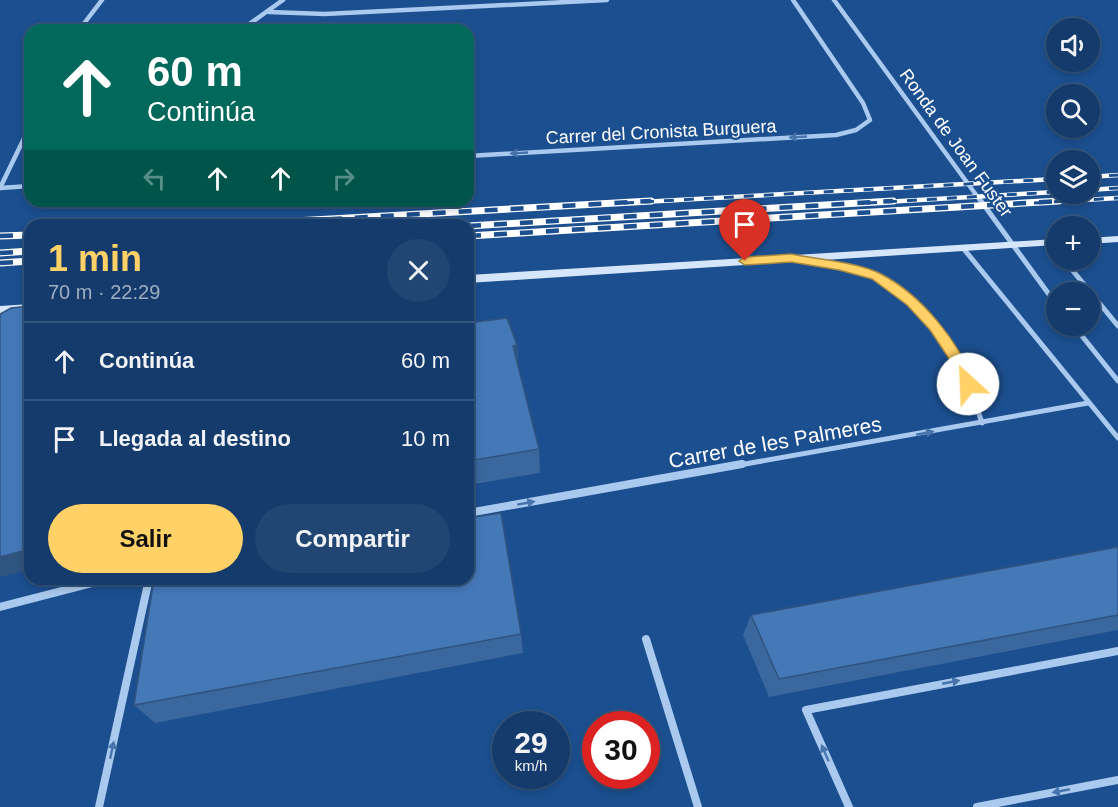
<!DOCTYPE html>
<html lang="es">
<meta charset="utf-8">
<style>
body{margin:0;font-family:Arial,sans-serif;background:#214673;color:#f1f3f6;height:100vh;display:flex;flex-direction:column;font-size:22px;white-space:nowrap}
*{box-sizing:border-box;margin:0}
p{font-size:20px;color:#9dadc1}
.icon{flex:none;width:33px;height:33px;fill:none;stroke:currentColor;stroke-width:2;stroke-linecap:round;stroke-linejoin:round}
.map{position:relative;flex:1;overflow:hidden}
.details{position:absolute;left:24px;top:219px;width:450px;height:366px;display:flex;flex-direction:column;background:#143b6b;border-radius:18px;box-shadow:0 3px 9px #0003,0 0 0 2px #33557e}
.details>*{flex:none}
.banner{position:absolute;left:24px;top:24px;width:450px;height:183px;border-radius:18px;box-shadow:0 3px 9px #0003,0 0 0 2px #33557e;background:#00695c;color:#fff;overflow:hidden}
.tools{position:absolute;left:1046px;top:18px;display:grid;gap:12px}
.tools a{display:grid;place-items:center;width:54px;height:54px;border-radius:50%;background:#143b6b;box-shadow:0 3px 9px #0003,0 0 0 2px #33557e;font-size:30px}
.speed{position:absolute;left:492px;top:711px;display:flex;gap:12px;font-size:30px;font-weight:700;text-align:center}
.speed>*{display:grid;place-content:center;width:78px;height:78px;border-radius:50%;background:#143b6b;box-shadow:0 3px 9px #0003,0 0 0 2px #33557e;line-height:1}
.speed small{font-size:15px;font-weight:400}
.speed .limit{border:9px solid #d22;background:#fff;color:#111}
.pin{position:absolute;display:grid;place-items:center;width:51px;height:51px;color:#fff;margin:-62px -26px;border-radius:50% 50% 50% 0;rotate:-45deg;box-shadow:0 0 6px #0007}
.pin .icon{rotate:45deg}
.me{position:absolute;width:66px;margin:-33px;rotate:335deg;stroke-linejoin:round;filter:drop-shadow(0 0 4px #0008)}
.turn{display:flex;align-items:center;gap:21px;height:126px;padding:0 24px;font-size:27px}
.turn .icon{width:78px;height:78px;stroke-width:2.5}
.turn b{display:block;font-size:42px;line-height:51px}
.lanes{display:flex;align-items:center;height:57px;padding:0 24px;background:#0003;justify-content:center;gap:30px;direction:ltr}
.lanes .off{opacity:.35}
.round{display:grid;place-items:center;flex:none;width:63px;height:63px;border-radius:32px;background:#214673}
.head{display:flex;align-items:center;justify-content:space-between;height:102px;padding:0 24px}
h1{font-size:36px;font-weight:800;line-height:45px;color:#ffd166}
.cta{display:flex;gap:12px;margin-top:auto;padding:12px 24px}
.cta a{flex:1;height:69px;border-radius:36px;background:#ffd166;color:#111;font-size:24px;font-weight:800;line-height:69px;text-align:center}
.cta a+a{background:#214673;color:#f1f3f6}
ul{padding:0;list-style:none}
li{display:flex;align-items:center;gap:18px;height:78px;padding:0 24px;border-top:2px solid #33557e}
li div{flex:1}
li b{display:block;font-size:22px}
li em{font-style:normal}
.map>svg:first-child{display:block}
</style>
<div class="map">
<svg width="1118" height="807" viewBox="0 0 1118 807">
<rect width="100%" height="100%" fill="#1b4f8f"/>
<g fill="none" stroke-linecap="round" stroke-linejoin="round">
<g stroke="#a9c9ee" stroke-width="4.5">
<polyline points="834,0 982,203"/>
<polyline points="269,12 325,14 607,0"/>
<polyline points="79,30 102,0"/>
<polyline points="241,30 283,0"/>
<polyline points="468,156 836,135 856,130 870,120 863,103 793,0"/>
<polyline points="0,188 30,126"/>
<polyline points="0,188 30,186"/>
</g>
<g stroke="#a9c9ee" stroke-width="5">
<polyline points="981,201 1056,304"/>
<polyline points="963,248 1118,438"/>
<path d="M800 260C823 264 847 265 868 273 908 288 946 332 964 371 972 387 976 406 982 423"/>
<polyline points="1064,260 1118,326"/>
<polyline points="1074,326 1118,381"/>
<polyline points="734,466 1088,403"/>
</g>
<g stroke="#a9c9ee" stroke-width="8">
<polyline points="468,513 742,464"/>
<polyline points="0,607 108,579"/>
<polyline points="646,639 698,807"/>
<polyline points="99,807 149,579"/>
<polyline points="849,807 806,710 1118,651"/>
<polyline points="977,807 1118,780"/>
</g>
<g fill="#d6e6fa" fill-rule="evenodd">
<polygon points="1118,236 1118,242 1089,244 1089,238"/>
<polygon points="1056,239 1056,245 468,283 468,275"/>
<polygon points="30,304 30,312 0,314 0,306"/>
</g>
<defs>
<g id="rail-far1">
<polyline points="1089,177 1118,175"/>
<polyline points="1089,190 1118,188"/>
<polyline points="624,203 1056,179"/>
<polyline points="867,203 1056,192"/>
<polyline points="1034,203 1118,198"/>
</g>
<g id="rail">
<polyline points="225,225 651,201"/>
<polyline points="468,226 893,201"/>
<polyline points="0,236 30,235"/>
<polyline points="468,236 1059,201"/>
<polyline points="0,253 30,251"/>
<polyline points="0,263 30,261"/>
</g>
</defs>
<use href="#rail-far1" stroke="#fff" stroke-width="4.5"/>
<use href="#rail" stroke="#fff" stroke-width="7"/>
<use href="#rail-far1" stroke="#1b4f8f" stroke-width="3" stroke-dasharray="10" stroke-linecap="butt"/>
<use href="#rail" stroke="#1b4f8f" stroke-width="4.5" stroke-dasharray="13" stroke-linecap="butt"/>
</g>
<g fill="#3a679d">
<polygon points="468,323 517,345 518,368 539,449 540,473 468,485"/>
<polygon points="1118,547 1118,630 769,697 743,635 751,615"/>
<polygon points="521,634 523,653 155,723 134,705"/>
</g>
<g fill="#305480">
<polygon points="517,345 518,371 513,346"/>
<polygon points="30,549 30,570 0,577 0,557"/>
</g>
<g fill="#4478b7" stroke="#305480" stroke-width="1.5">
<polygon points="30,306 30,549 0,557 0,314 11,308"/>
<polygon points="507,318 517,345 513,346 539,449 468,461 468,323"/>
<polygon points="501,513 521,634 134,705 154,579 468,579 468,518"/>
<polygon points="1118,547 1118,615 779,679 751,615"/>
</g>
<defs><path id="oneway-solid" d="M-6-.8H1V-3.2L6.5 0L1 3.2V.8H-6Z" transform="scale(1.5)"/></defs>
<g fill="#4674ac">
<use href="#oneway-solid" transform="translate(798 137) rotate(177)"/>
<use href="#oneway-solid" transform="translate(519 153) rotate(177)"/>
<use href="#oneway-solid" transform="translate(925 433) rotate(-10)"/>
<use href="#oneway-solid" transform="translate(526 503) rotate(-10)"/>
<use href="#oneway-solid" transform="translate(951 682) rotate(-11)"/>
<use href="#oneway-solid" transform="translate(112 750) rotate(-78)"/>
<use href="#oneway-solid" transform="translate(825 753) rotate(-114)"/>
<use href="#oneway-solid" transform="translate(1061 791) rotate(169)"/>
</g>
<path fill="#ffd166" stroke="#a68842" stroke-width="1.5" d="M791 254C816 259 858 262 881 274 922 295 959 342 975 384L973 388H963L954 366 930 330 907 305 872 279 839 270 791 262 745 265 739 261 745 257Z"/>
<g text-anchor="middle" dominant-baseline="central" stroke-width="4.5" stroke-linejoin="round" paint-order="stroke">
<g font-size="18" fill="#fff" stroke="#1b4f8f">
<text transform="translate(661 132) rotate(-3)">Carrer del Cronista Burguera</text>
<text transform="translate(956 143) rotate(54)">Ronda de Joan Fuster</text>
</g>
<g font-size="21" fill="#fff" stroke="#1b4f8f">
<text transform="translate(775 442) rotate(-10)">Carrer de les Palmeres</text>
</g>
</g>
</svg>
<div class="tools">
<a><svg class="icon" aria-label="sound" viewBox="0 0 24 24"><path d="M4 9h4l5-4v14l-5-4H4zM17 9q2 3 0 6"/></svg></a>
<a><svg class="icon" aria-label="search" viewBox="0 0 24 24"><circle cx="10" cy="10" r="6"/><path d="M15 15l6 6"/></svg></a>
<a><svg class="icon" aria-label="layers" viewBox="0 0 24 24"><path d="M12 4l9 5-9 5-9-5zM3 14l9 5 9-5"/></svg></a>
<a>+</a>
<a>−</a>
</div>
<div class="speed"><div>29<small>km/h</small></div><div class="limit">30</div></div>
<div class="pin" style="left:745px;top:261px;background:#d93025"><svg class="icon" aria-label="arrive" viewBox="0 0 24 24"><path d="M6 21V4h12l-3 4 3 4H6"/></svg></div>
<svg class="me" style="left:968px;top:384px" viewBox="-20 -20 40 40"><circle r="19" fill="#fff"/><path d="M0-13L10 11 0 6-10 11z" fill="#ffd166"/></svg>
<div class="banner">
<div class="turn"><svg class="icon" aria-label="ahead" viewBox="0 0 24 24"><path d="M12 20V5M6 11l6-6 6 6"/></svg><div><b>60 m</b>Continúa</div></div>
<div class="lanes"><svg class="icon off" aria-label="left" viewBox="0 0 24 24"><path d="M17 20v-9H6M10 6l-5 5 5 5"/></svg><svg class="icon" aria-label="ahead" viewBox="0 0 24 24"><path d="M12 20V5M6 11l6-6 6 6"/></svg><svg class="icon" aria-label="ahead" viewBox="0 0 24 24"><path d="M12 20V5M6 11l6-6 6 6"/></svg><svg class="icon off" aria-label="right" viewBox="0 0 24 24"><path d="M7 20v-9h11M14 6l5 5-5 5"/></svg></div>
</div>
<section class="details">
<div class="head"><div><h1>1 min</h1><p>70 m · 22:29</p></div><a class="round"><svg class="icon" aria-label="close" viewBox="0 0 24 24"><path d="M6 6l12 12M18 6L6 18"/></svg></a></div>
<ul>
<li><svg class="icon" aria-label="ahead" viewBox="0 0 24 24"><path d="M12 20V5M6 11l6-6 6 6"/></svg><div><b>Continúa</b></div><em>60 m</em></li>
<li><svg class="icon" aria-label="arrive" viewBox="0 0 24 24"><path d="M6 21V4h12l-3 4 3 4H6"/></svg><div><b>Llegada al destino</b></div><em>10 m</em></li>
</ul>
<div class="cta"><a>Salir</a><a>Compartir</a></div>
</section>
</div>
